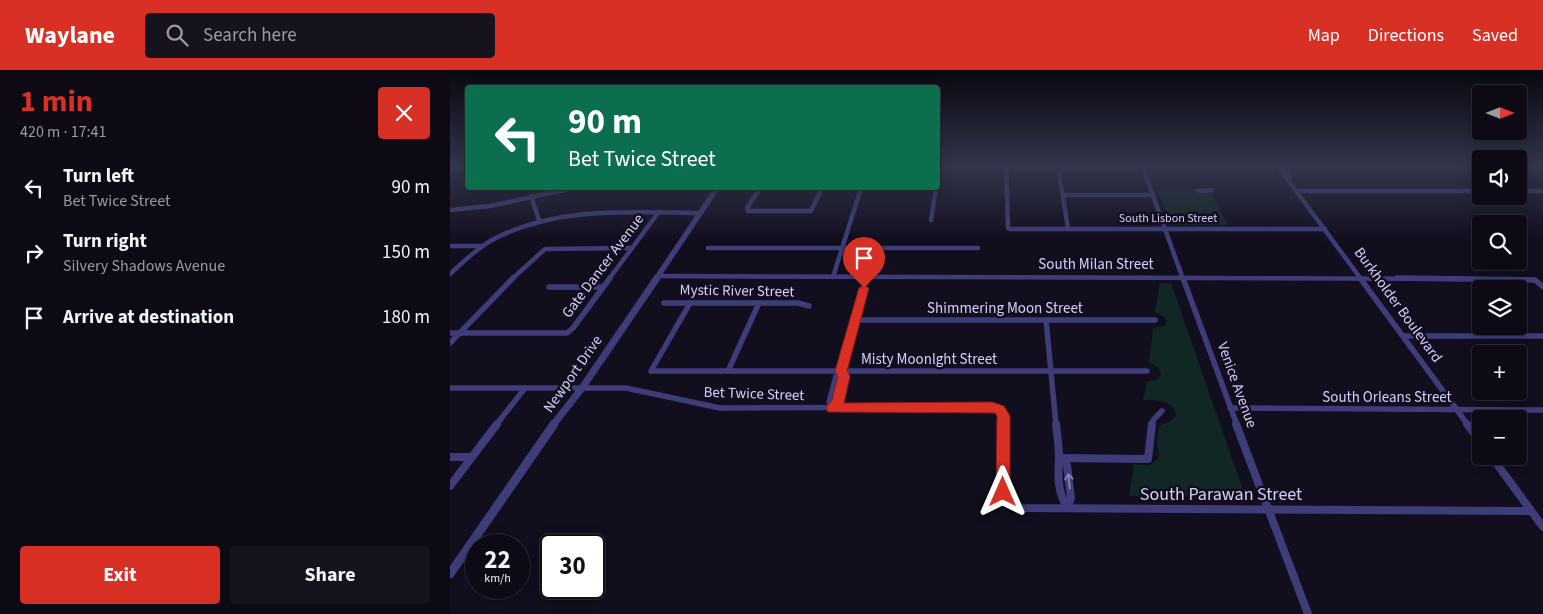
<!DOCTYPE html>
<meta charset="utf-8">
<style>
body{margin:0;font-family:"Source Sans 3",sans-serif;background:#16131f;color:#f1f3f6;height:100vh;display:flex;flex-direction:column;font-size:19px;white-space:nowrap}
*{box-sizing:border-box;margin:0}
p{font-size:16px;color:#9a9aa1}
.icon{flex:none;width:28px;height:28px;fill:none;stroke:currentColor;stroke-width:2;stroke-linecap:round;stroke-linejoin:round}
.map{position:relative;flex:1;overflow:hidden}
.side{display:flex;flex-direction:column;background:#0d0a16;width:450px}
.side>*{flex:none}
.guide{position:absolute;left:15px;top:15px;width:475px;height:105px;border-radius:5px;box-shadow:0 2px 12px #0003,0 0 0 1px #2d2b35;background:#0b6e4f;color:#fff;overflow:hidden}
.needle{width:32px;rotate:90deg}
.fabs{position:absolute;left:1022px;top:15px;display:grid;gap:10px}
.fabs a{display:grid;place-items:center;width:55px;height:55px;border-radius:5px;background:#0d0a16;box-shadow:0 2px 12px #0003,0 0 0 1px #2d2b35;font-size:25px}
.speed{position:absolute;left:15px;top:464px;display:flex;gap:10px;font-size:25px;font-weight:700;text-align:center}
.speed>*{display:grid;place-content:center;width:65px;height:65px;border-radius:50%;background:#0d0a16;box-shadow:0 2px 12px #0003,0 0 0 1px #2d2b35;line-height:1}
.speed small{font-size:12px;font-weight:400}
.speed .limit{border:2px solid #111;border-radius:8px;background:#fff;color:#111}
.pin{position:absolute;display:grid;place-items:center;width:42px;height:42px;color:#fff;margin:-51px -21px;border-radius:50% 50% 50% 0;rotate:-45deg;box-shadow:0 0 5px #0007}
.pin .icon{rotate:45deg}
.me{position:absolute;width:55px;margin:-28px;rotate:0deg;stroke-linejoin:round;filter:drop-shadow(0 0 4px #0008)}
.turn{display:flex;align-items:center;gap:18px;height:105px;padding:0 20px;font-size:22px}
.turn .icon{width:65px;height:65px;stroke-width:2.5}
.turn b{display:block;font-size:35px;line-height:42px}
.round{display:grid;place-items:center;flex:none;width:52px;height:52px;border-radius:5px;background:#16131f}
.headline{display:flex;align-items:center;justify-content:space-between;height:85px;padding:0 20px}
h1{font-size:30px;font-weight:700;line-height:38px;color:#d93025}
.action{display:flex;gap:10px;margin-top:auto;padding:10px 20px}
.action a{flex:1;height:58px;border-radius:5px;background:#d93025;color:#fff;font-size:20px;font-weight:700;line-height:58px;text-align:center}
.action a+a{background:#16131f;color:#f1f3f6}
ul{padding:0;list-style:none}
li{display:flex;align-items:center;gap:15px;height:65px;padding:0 20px}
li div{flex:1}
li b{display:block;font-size:19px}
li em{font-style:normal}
header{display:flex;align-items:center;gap:30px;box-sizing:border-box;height:70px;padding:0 25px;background:#d93025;color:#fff}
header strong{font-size:24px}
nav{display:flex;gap:28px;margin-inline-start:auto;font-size:18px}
.search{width:350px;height:45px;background:#16131f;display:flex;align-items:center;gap:12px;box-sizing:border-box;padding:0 18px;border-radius:5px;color:#9a9aa1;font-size:19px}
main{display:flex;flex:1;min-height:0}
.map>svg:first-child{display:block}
</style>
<header>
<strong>Waylane</strong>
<div class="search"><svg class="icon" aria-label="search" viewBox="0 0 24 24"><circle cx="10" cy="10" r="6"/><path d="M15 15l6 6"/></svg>Search here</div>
<nav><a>Map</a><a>Directions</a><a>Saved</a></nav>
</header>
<main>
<section class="side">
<div class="headline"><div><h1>1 min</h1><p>420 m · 17:41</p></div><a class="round" style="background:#d93025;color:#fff"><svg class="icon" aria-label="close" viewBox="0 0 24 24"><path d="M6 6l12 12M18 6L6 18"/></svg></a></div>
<ul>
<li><svg class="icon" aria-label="left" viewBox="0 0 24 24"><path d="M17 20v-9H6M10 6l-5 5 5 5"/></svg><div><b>Turn left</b><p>Bet Twice Street</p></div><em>90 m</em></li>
<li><svg class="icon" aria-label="right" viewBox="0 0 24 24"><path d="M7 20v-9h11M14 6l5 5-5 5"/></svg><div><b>Turn right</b><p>Silvery Shadows Avenue</p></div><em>150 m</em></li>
<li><svg class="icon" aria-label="arrive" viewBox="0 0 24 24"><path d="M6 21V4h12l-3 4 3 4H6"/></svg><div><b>Arrive at destination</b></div><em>180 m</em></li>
</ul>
<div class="action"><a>Exit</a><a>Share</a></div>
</section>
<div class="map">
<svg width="1093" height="544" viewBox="0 0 1093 544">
<rect width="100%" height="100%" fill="#110e1e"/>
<g fill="#112726">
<polygon points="707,119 759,119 778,155 725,155 720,153"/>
<path d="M710 213H721L795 426H679L684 394 698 396 708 389 709 383 707 375 709 356 721 351 726 346C724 329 706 330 693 330L697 311 706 310 711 305 709 298 699 292 703 258 714 256 717 252 715 247 705 242Z"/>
</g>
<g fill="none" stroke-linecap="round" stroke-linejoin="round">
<polyline stroke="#0d1c37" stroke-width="1" points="822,95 899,201"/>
<g stroke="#3f3d79" stroke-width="4.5">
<polyline points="556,95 558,158 560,159 875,159"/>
<polyline points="692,95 733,209"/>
<polyline points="827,95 911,209"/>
<polyline points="833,95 840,107"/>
<polyline points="608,97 618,158"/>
<polyline points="556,98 693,98"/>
<polyline points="0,99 18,99"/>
<polyline points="488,106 489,95"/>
<polyline points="310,118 297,138 298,141 361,141 372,118"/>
<polyline points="748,121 762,120"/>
<polyline points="848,121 1031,121"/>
<polyline points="1069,121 1093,121"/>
<polyline points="613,125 703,125"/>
<polyline points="81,126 89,150"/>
<polyline points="0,140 40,136 123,118"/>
<polyline points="481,150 486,118"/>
<polyline points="0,176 32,176"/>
<polyline points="258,178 528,178"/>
<path d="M0 204C13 192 26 179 42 170 105 136 179 142 249 143"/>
<polyline points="207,206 1020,209"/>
<polyline points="383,207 411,118"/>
<polyline points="62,209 95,179 182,178"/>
<polyline points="159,209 208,143"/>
<polyline points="416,209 417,207"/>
</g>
<g stroke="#3f3d79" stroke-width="5.5">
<polyline points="733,208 787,355"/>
<polyline points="910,208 1018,355"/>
<polyline points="947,208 1085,210 1093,217"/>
<polyline points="99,217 152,217"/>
<polyline points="214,233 348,233 359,236"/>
<polyline points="240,233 201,301 697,301"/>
<polyline points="404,250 705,250"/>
<polyline points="596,250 606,355"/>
<polyline points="0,263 117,263 123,258 160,208"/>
<polyline points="954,266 1093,266"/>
<polyline points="0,273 63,208"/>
<polyline points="278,301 309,233"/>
<path d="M391 301 394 306C392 318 391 329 382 338L379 332 386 306Z"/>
<polyline points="391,301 417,208"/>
<polyline points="0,318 176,318 270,338 542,337 550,339 554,346 554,355"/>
<polyline points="780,338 1093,340"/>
<polyline points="46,355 75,318"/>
<polyline points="701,355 704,349 712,341"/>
</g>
<g stroke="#3f3d79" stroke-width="8">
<polyline points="554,354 553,422 557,433 572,438 1081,441"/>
<path d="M606 354C607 365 609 376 609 387 608 407 607 419 617 438"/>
<polyline points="786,354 858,544"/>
<polyline points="1017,354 1031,373"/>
<polyline points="1041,386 1093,457"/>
<polyline points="0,387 22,387"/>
<polyline points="609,388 698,389 702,354"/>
<polyline points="609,388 617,395 621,428 617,438"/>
<polyline points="0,416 47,354"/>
</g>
<polyline stroke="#3f3d79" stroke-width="5.5" points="206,209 267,118"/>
<polyline stroke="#3f3d79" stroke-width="7" points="103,355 132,318 207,208"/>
<polyline stroke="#3f3d79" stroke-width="9" points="0,504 104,354"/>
</g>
<defs><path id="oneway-shaft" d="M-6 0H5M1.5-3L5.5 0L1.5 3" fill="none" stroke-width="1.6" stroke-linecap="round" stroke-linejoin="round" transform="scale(1.25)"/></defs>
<use stroke="#827fb4" href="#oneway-shaft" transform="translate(619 411) rotate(-96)"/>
<linearGradient id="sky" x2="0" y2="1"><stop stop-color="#090810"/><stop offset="0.56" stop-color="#32364c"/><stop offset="1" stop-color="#32364c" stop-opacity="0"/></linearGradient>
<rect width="1093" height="171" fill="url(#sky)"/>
<polygon fill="#d93025" stroke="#8d1f18" points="414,215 419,218 397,301 400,306 394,333 542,332 554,336 560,346 560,422 558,426 553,428 548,426 546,422 547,346 545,343 378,342 376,338 382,330 388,306 385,301 409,218"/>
<g text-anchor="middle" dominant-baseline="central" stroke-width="5" stroke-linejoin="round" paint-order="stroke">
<g font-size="12" fill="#d4cffb" stroke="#110e1e">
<text x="718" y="148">South Lisbon Street</text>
</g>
<g font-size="15" fill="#d4cffb" stroke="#110e1e">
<text x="646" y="194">South Milan Street</text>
<text transform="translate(153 196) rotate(-53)">Gate Dancer Avenue</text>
<text transform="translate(287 221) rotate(1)">Mystic River Street</text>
<text transform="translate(948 235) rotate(54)">Burkholder Boulevard</text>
<text x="555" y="238">Shimmering Moon Street</text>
<text x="479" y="289">Misty Moonlght Street</text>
<text transform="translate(123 304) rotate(-55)">Newport Drive</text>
<text transform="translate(787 315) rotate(70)">Venice Avenue</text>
<text transform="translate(304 324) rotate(2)">Bet Twice Street</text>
<text x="937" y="327">South Orleans Street</text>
</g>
<g font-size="18" fill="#d4cffb" stroke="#110e1e">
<text x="771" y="424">South Parawan Street</text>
</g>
</g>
</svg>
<div class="fabs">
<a><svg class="needle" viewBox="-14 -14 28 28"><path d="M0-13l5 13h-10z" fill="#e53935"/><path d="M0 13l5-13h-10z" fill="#9a9aa1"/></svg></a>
<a><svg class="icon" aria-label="sound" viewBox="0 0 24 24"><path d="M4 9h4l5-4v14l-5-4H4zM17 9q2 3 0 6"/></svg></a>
<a><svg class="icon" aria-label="search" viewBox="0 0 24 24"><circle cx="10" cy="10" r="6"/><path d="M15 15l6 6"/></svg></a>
<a><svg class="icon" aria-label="layers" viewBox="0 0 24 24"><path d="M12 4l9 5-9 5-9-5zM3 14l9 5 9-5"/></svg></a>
<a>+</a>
<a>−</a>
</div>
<div class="speed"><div>22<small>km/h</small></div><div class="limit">30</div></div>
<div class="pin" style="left:414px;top:218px;background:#d93025"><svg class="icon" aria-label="arrive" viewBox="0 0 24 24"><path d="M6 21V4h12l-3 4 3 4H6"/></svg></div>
<svg class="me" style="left:553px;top:422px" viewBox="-20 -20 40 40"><path d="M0-17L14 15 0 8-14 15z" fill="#d93025" stroke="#fff" stroke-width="4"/></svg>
<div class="guide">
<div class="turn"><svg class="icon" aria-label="left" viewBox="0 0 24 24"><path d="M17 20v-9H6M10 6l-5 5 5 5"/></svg><div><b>90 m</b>Bet Twice Street</div></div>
</div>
</div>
</main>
